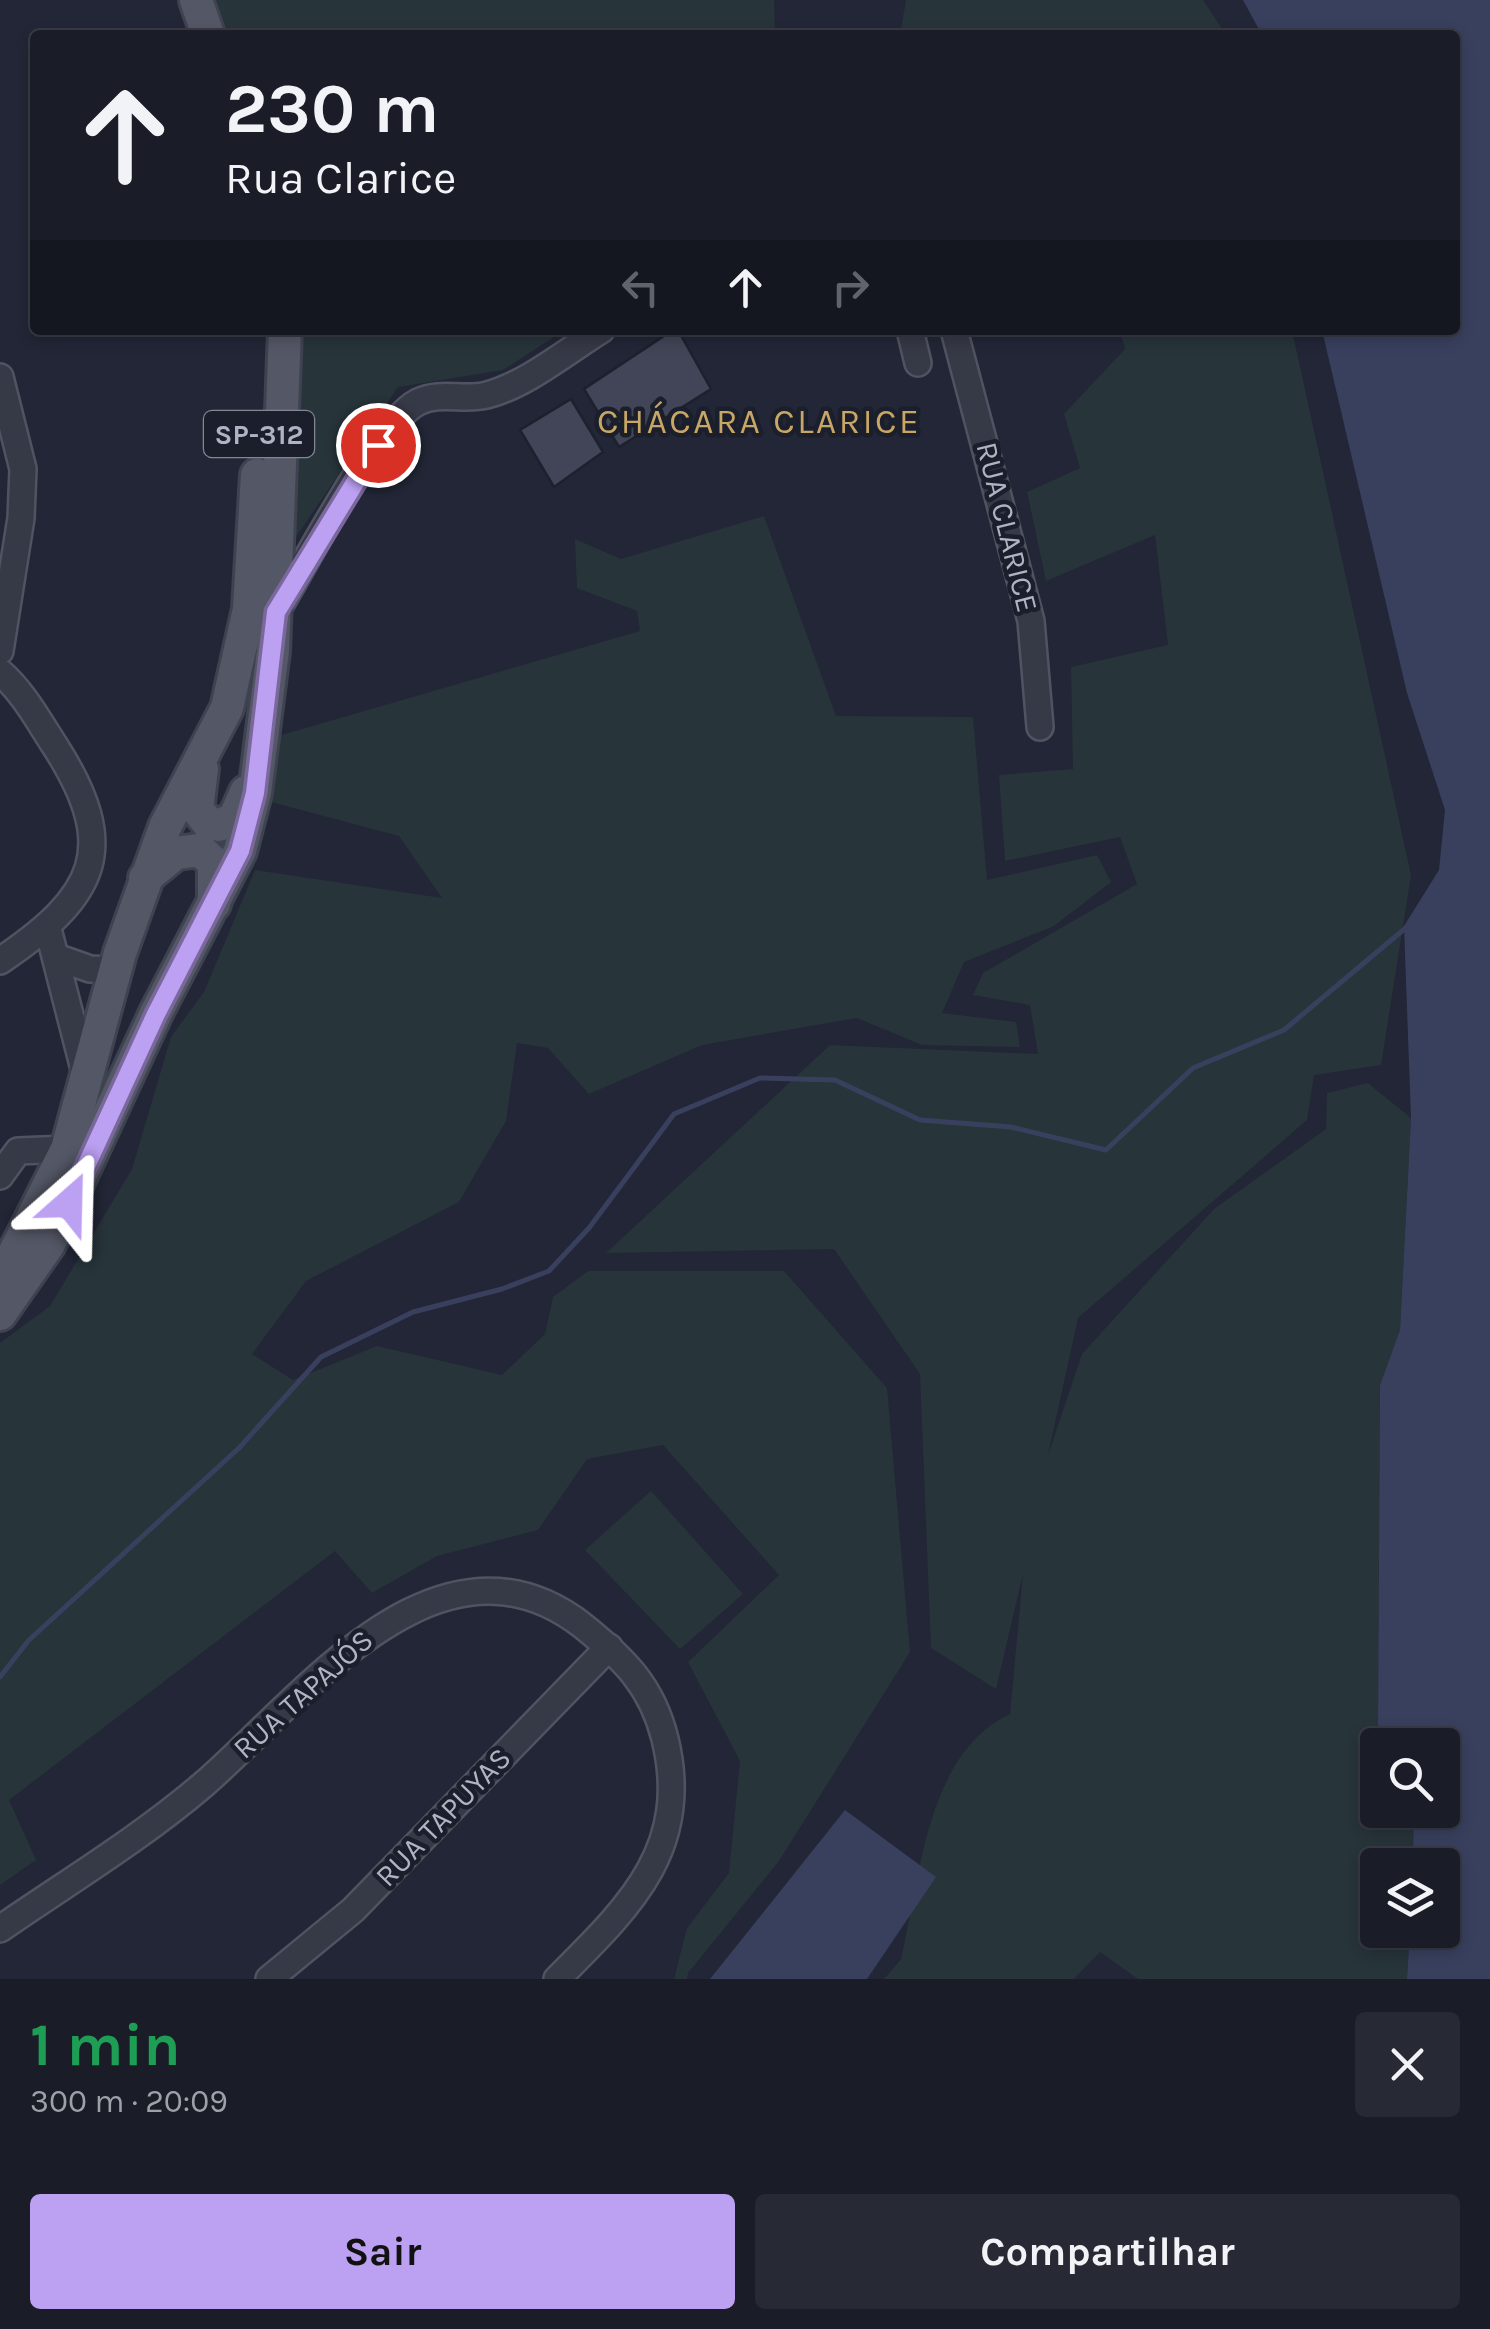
<!DOCTYPE html>
<html lang="pt">
<meta charset="utf-8">
<style>
body{margin:0;font-family:Karla,sans-serif;background:#272934;color:#f1f3f6;height:100vh;display:flex;flex-direction:column;font-size:38px;white-space:nowrap}
*{box-sizing:border-box;margin:0}
p{font-size:32px;color:#9fa1a8}
.icon{flex:none;width:55px;height:55px;fill:none;stroke:currentColor;stroke-width:2;stroke-linecap:round;stroke-linejoin:round}
.map{position:relative;height:1979px;overflow:hidden}
.drawer{display:flex;flex-direction:column;background:#1a1c28;flex:1}
.drawer>*{flex:none}
.banner{position:absolute;left:30px;top:30px;width:1430px;height:305px;border-radius:10px;box-shadow:0 5px 15px #0003,0 0 0 2px #383a45;background:#1a1c28;color:#f1f3f6;overflow:hidden}
.tools{position:absolute;left:1360px;top:1728px;display:grid;gap:20px}
.tools a{display:grid;place-items:center;width:100px;height:100px;border-radius:10px;background:#1a1c28;box-shadow:0 5px 15px #0003,0 0 0 2px #383a45;font-size:50px}
.pin{position:absolute;display:grid;place-items:center;width:85px;height:85px;color:#fff;margin:-42px;border:5px solid #fff;border-radius:50%;box-shadow:0 2px 10px #0007}
.me{position:absolute;width:110px;margin:-55px;rotate:25deg;stroke-linejoin:round;filter:drop-shadow(0 0 8px #0008)}
.turn{display:flex;align-items:center;gap:35px;height:210px;padding:0 30px;font-size:45px}
.turn .icon{width:130px;height:130px;stroke-width:2.5}
.turn b{display:block;font-size:70px;line-height:85px}
.lanes{display:flex;align-items:center;height:95px;padding:0 30px;background:#0003;justify-content:center;gap:50px;direction:ltr}
.lanes .off{opacity:.35}
.round{display:grid;place-items:center;flex:none;width:105px;height:105px;border-radius:10px;background:#272934}
.head{display:flex;align-items:center;justify-content:space-between;height:170px;padding:0 30px}
h1{font-size:60px;font-weight:700;line-height:75px;color:#1e9e55}
.button{display:flex;gap:20px;margin-top:auto;padding:20px 30px}
.button a{flex:1;height:115px;border-radius:10px;background:#bca0f2;color:#111;font-size:40px;font-weight:700;line-height:115px;text-align:center}
.button a+a{background:#272934;color:#f1f3f6}
.map>svg:first-child{display:block}
</style>
<div class="map">
<svg width="1490" height="1979" viewBox="0 0 1490 1979">
<rect width="100%" height="100%" fill="#222636"/>
<g fill="#27343a">
<polygon points="215,0 774,0 775,35 228,35"/>
<polygon points="906,0 1203,0 1226,35 900,35"/>
<polygon points="297,330 565,330 503,370 398,387 294,540"/>
<path d="M1120 330H1292L1411 875 1381 1065 1314 1075 1307 1120 1078 1318 1048 1455 1082 1354 1214 1209 1326 1129 1327 1093 1368 1083 1411 1118 1400 1330 1380 1385 1378 1731 1385 1745H1378V1810L1416 1812 1413 1865H1378V1930H1410L1407 1979H1138L1100 1952 1074 1979H884L901 1959C920 1879 926 1753 1010 1714L1023 1574 996 1689 931 1648 920 1374 834 1249 606 1253 830 1045 1038 1054 1030 1005 973 995 983 973 1137 884 1120 837 1005 861 999 775 1073 769 1071 667 1168 645 1155 535 1046 581 1027 492 1080 468 1064 414 1125 349Z"/>
<polygon points="764,516 836,716 973,717 987,880 1097,855 1111,882 1054,926 964,962 942,1013 1016,1022 1020,1047 922,1045 857,1018 702,1045 589,1094 548,1048 517,1043 506,1121 459,1202 306,1281 252,1354 293,1380 377,1346 502,1375 545,1334 553,1297 588,1271 784,1271 887,1388 910,1652 779,1861 688,1973 687,1979 674,1979 687,1928 729,1873 740,1761 688,1662 779,1575 663,1445 587,1459 538,1530 437,1556 372,1593 335,1551 9,1800 36,1860 0,1885 0,1343 50,1306 132,1169 171,1037 204,992 255,870 442,898 399,836 271,802 278,736 640,631 637,611 577,588 575,539 621,559"/>
<polygon points="651,1491 743,1594 680,1649 585,1550"/>
</g>
<g fill="#39405e">
<polygon points="1243,0 1490,0 1490,1979 1407,1979 1410,1930 1442,1930 1442,1865 1413,1865 1414,1810 1442,1810 1442,1745 1385,1745 1378,1731 1380,1385 1400,1330 1411,1118 1404,926 1439,870 1445,810 1407,693 1322,330 1455,330 1455,35 1262,35"/>
<polygon points="845,1810 936,1877 867,1979 710,1979"/>
</g>
<g fill="none" stroke-linecap="round" stroke-linejoin="round">
<polyline stroke="#39405e" stroke-width="5" points="0,1677 28,1641 239,1448 321,1357 413,1312 502,1289 549,1271 589,1228 674,1114 760,1078 835,1080 920,1120 1011,1127 1106,1150 1193,1068 1284,1030 1408,926"/>
</g>
<g fill="#414557" stroke="#1d202d" stroke-width="2.5">
<polygon points="673,330 678,330 711,389 619,447 584,389"/>
<polygon points="571,399 603,452 554,487 520,430"/>
</g>
<g fill="none" stroke-linecap="round" stroke-linejoin="round">
<defs>
<g id="minor">
<polyline points="910,330 918,363"/>
<polyline points="954,330 1031,621 1040,727"/>
<polyline points="0,377 23,469 21,518 0,651"/>
<path d="M276 612C304 567 377 423 418 402 440 391 464 401 487 395 526 385 567 351 601 330"/>
<path d="M0 672C23 692 38 720 55 746 121 849 96 896 0 961"/>
<polyline points="48,929 86,1077"/>
<polyline points="59,958 90,969 115,970"/>
<polyline points="0,1176 18,1151 67,1149"/>
<path d="M0 1929C68 1882 141 1838 204 1784 301 1700 439 1514 583 1626 624 1659 652 1686 665 1739 692 1849 628 1908 557 1979"/>
<polyline points="269,1979 353,1910 609,1647"/>
</g>
<g id="major">
<polyline points="196,0 208,35"/>
<polyline points="202,769 197,809 208,823 219,825 234,819 246,792"/>
<polyline points="145,878 176,853 200,850 214,863 214,904"/>
<polyline points="0,1281 67,1149 120,953 165,827 227,708 249,609 257,475"/>
<polyline points="0,1314 49,1244 156,1013 240,851 255,793 273,651 285,330"/>
</g>
</defs>
<use href="#minor" stroke="#505361" stroke-width="30"/>
<use href="#major" stroke="#3f4250" stroke-width="38"/>
<use href="#minor" stroke="#363946" stroke-width="25"/>
<use href="#major" stroke="#545766" stroke-width="32"/>
</g>
<g fill="none" stroke-linecap="round" stroke-linejoin="round">
<defs>
<polyline id="route" points="69,1203 156,1014 240,851 255,793 276,612 378,445"/>
</defs>
<use href="#route" stroke="#7a689d" stroke-width="25"/>
<use href="#route" stroke="#bca0f2" stroke-width="18"/>
</g>
<g text-anchor="middle" dominant-baseline="central" stroke-width="9" stroke-linejoin="round" paint-order="stroke">
<rect fill="#1b1e2b" stroke="#838695" stroke-width="2.5" x="204" y="411" width="110" height="46" rx="8"/>
<g font-size="28" font-weight="bold" fill="#b0b3c3">
<text x="259" y="434">SP-312</text>
</g>
<g font-size="30" fill="#b0b3c3" stroke="#1b1e2b">
<text transform="translate(1007 527) rotate(76)">RUA CLARICE</text>
<text transform="translate(303 1694) rotate(-42)">RUA TAPAJÓS</text>
<text transform="translate(443 1817) rotate(-46)">RUA TAPUYAS</text>
</g>
<g font-size="35" letter-spacing="2.5" fill="#c8a665" stroke="#1b1e2b">
<text x="759" y="421">CHÁCARA CLARICE</text>
</g>
</g>
</svg>
<div class="tools">
<a><svg class="icon" aria-label="search" viewBox="0 0 24 24"><circle cx="10" cy="10" r="6"/><path d="M15 15l6 6"/></svg></a>
<a><svg class="icon" aria-label="layers" viewBox="0 0 24 24"><path d="M12 4l9 5-9 5-9-5zM3 14l9 5 9-5"/></svg></a>
</div>
<div class="pin" style="left:378px;top:445px;background:#d93025"><svg class="icon" aria-label="arrive" viewBox="0 0 24 24"><path d="M6 21V4h12l-3 4 3 4H6"/></svg></div>
<svg class="me" style="left:69px;top:1203px" viewBox="-20 -20 40 40"><path d="M0-17L14 15 0 8-14 15z" fill="#bca0f2" stroke="#fff" stroke-width="4"/></svg>
<div class="banner">
<div class="turn"><svg class="icon" aria-label="ahead" viewBox="0 0 24 24"><path d="M12 20V5M6 11l6-6 6 6"/></svg><div><b>230 m</b>Rua Clarice</div></div>
<div class="lanes"><svg class="icon off" aria-label="left" viewBox="0 0 24 24"><path d="M17 20v-9H6M10 6l-5 5 5 5"/></svg><svg class="icon" aria-label="ahead" viewBox="0 0 24 24"><path d="M12 20V5M6 11l6-6 6 6"/></svg><svg class="icon off" aria-label="right" viewBox="0 0 24 24"><path d="M7 20v-9h11M14 6l5 5-5 5"/></svg></div>
</div>
</div>
<section class="drawer">
<div class="head"><div><h1>1 min</h1><p>300 m · 20:09</p></div><a class="round"><svg class="icon" aria-label="close" viewBox="0 0 24 24"><path d="M6 6l12 12M18 6L6 18"/></svg></a></div>
<div class="button"><a>Sair</a><a>Compartilhar</a></div>
</section>
